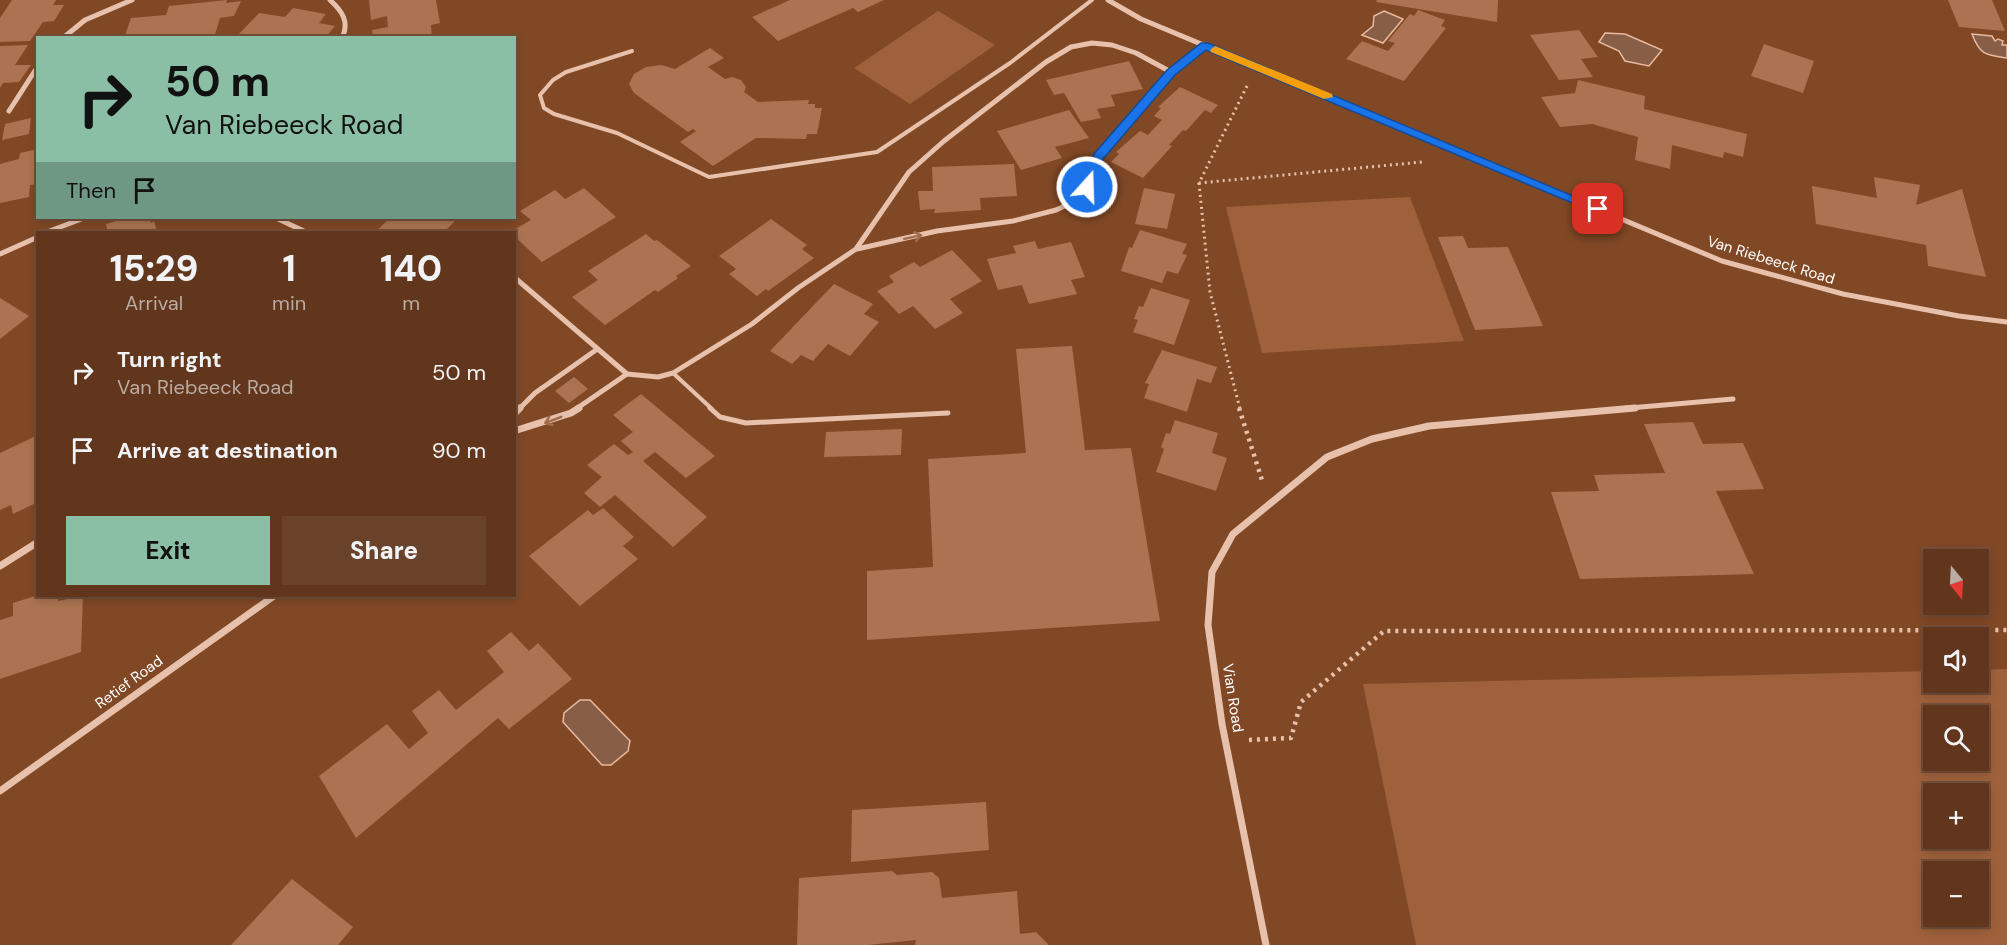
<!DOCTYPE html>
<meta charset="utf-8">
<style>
body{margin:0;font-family:"DM Sans",sans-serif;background:#6a4129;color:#f1f3f6;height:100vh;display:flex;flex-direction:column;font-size:22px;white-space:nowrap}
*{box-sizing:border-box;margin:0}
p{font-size:20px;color:#baaba3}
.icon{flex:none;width:33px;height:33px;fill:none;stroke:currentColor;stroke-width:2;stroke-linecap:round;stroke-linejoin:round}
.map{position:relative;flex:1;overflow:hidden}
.side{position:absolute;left:36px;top:231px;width:480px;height:366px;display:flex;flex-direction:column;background:#61361c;border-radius:0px;box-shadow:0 3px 9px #0003,0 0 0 2px #75503b}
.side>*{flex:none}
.banner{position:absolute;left:36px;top:36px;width:480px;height:183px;border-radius:0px;box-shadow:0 3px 9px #0003,0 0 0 2px #75503b;background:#8abfa5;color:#111;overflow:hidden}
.needle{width:39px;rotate:162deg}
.tools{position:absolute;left:1923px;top:549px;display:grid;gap:12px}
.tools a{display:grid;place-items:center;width:66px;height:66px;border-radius:0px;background:#61361c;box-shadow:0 3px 9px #0003,0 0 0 2px #75503b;font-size:30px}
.pin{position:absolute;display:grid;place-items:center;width:51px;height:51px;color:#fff;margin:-26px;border-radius:12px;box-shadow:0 3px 9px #0006}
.me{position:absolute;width:66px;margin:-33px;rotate:20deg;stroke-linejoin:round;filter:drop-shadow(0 0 4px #0008)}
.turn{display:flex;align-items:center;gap:21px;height:126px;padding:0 30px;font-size:27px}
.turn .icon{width:78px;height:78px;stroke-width:2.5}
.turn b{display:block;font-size:42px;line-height:51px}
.then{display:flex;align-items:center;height:57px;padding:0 30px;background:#0003;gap:12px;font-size:22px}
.eta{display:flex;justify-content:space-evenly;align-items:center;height:102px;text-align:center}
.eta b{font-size:36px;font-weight:800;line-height:42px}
.button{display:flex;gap:12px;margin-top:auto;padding:12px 30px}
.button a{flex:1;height:69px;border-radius:0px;background:#8abfa5;color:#111;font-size:24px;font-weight:800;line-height:69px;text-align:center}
.button a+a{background:#6a4129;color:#f1f3f6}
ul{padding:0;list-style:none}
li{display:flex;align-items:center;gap:18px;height:78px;padding:0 30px}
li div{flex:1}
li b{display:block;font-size:22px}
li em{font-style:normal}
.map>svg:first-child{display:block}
</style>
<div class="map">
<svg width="2007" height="945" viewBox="0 0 2007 945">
<rect width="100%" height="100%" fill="#814825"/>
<g fill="#9f613c" fill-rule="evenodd">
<polygon points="938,11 995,45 910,104 854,68"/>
<polygon points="1410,197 1464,341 1262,353 1226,207"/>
<path d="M2007 669V945H1416L1363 684 1933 671 1934 682H1978L1979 670ZM1934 716H1978V760H1934ZM1934 794H1978V838H1934ZM1934 872H1978V916H1934Z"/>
</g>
<g fill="#885f46" stroke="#e7b9a0" stroke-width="1.5">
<polygon points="1384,11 1403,19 1383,43 1362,35 1373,26 1374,16"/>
<polygon points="1605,33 1625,34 1662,50 1649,66 1625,61 1619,51 1599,42"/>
<path d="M1972 34 1992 36 1995 41 1998 39 2003 41 2002 45H2007V58C1985 55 1980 55 1972 34Z"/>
<polygon points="580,700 590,700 630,741 628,751 611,765 602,765 563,722 564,713"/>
</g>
<g fill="#ab7351">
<polygon points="12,0 56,0 53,5 64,5 54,21 43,22 30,41 0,42 0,18"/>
<polygon points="227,0 226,3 241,1 234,16 220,18 214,38 124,38 131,18 166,15 169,6"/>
<polygon points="369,0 436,0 440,23 431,25 432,38 373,38 372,30 388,27 387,16 371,20"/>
<polygon points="790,0 884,0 858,12 853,8 778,41 752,17"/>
<polygon points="1377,0 1498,0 1497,22 1376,2"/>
<polygon points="1948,0 1992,0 2005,31 1959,27"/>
<polygon points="293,8 326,14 319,23 335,26 325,38 235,38 259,13 285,17"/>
<polygon points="1418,10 1445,20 1441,26 1446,28 1404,81 1346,59 1362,41 1388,51 1395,43 1388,41 1410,14 1414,16"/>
<polygon points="1579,30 1598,57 1581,59 1593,77 1559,80 1530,35"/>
<polygon points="1764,44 1814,61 1803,93 1751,76"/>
<polygon points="28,45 15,65 31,65 19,82 3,83 0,88 0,46"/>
<polygon points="710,48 724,58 708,67 725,79 732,77 741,80 746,87 744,92 758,102 809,100 808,104 815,104 815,108 822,108 817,134 807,134 806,139 756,138 713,166 680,142 696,131 693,129 688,132 634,93 629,84 634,74 646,67 661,65 675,69"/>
<polygon points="1129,61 1143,89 1111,95 1115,106 1097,109 1101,118 1081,122 1064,93 1054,95 1046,80"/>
<polygon points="1578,80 1645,96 1644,109 1747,134 1743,157 1724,152 1723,158 1672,145 1670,169 1635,160 1638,137 1592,124 1560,127 1541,97 1575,93"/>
<polygon points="1180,87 1218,105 1211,113 1205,110 1186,131 1183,130 1169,145 1172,146 1143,178 1111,162 1119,154 1116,152 1140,131 1148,135 1162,120 1154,116 1161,108 1158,107"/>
<polygon points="1069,110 1089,138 1055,147 1062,158 1021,170 997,131"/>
<polygon points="31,118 29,134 2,140 5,124"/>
<polygon points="38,149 38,184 30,185 29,197 0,203 0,164 19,159 20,153"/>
<polygon points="1014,164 1017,196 980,198 981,210 934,213 935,209 920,210 918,191 933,191 932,167"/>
<polygon points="1874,177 1920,185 1916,205 1962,189 1986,277 1928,266 1926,245 1816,224 1812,186 1877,198"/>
<polygon points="584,188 616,217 542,262 514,236 514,232 510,232 531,220 520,211 555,190 565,199"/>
<polygon points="1144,188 1175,194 1167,229 1135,224"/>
<polygon points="126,218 149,218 151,223 154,221 157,232 108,232 106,224"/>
<polygon points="390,218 458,218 444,232 375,232"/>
<polygon points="771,219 807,245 802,249 814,258 768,291 766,289 757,296 729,274 736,269 719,256"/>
<polygon points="1140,230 1187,244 1182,254 1187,255 1178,274 1167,271 1162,283 1121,271 1129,247 1132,248"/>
<polygon points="646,234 654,241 657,240 691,266 676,276 678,278 658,292 655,290 605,325 572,297 598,280 588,271"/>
<polygon points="1463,236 1468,248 1508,247 1543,326 1475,330 1438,237"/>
<polygon points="1035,241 1038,249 1071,242 1085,277 1071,280 1077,294 1029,304 1022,285 998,290 987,259 1016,253 1013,246"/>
<polygon points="952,250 982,281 950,299 963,313 935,329 913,306 899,314 877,291 894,282 889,276 914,262 920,267"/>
<polygon points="834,284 873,304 864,314 879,322 850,356 828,344 813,361 801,355 792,364 770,351"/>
<polygon points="1151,288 1190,300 1174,345 1133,332 1138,320 1134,319 1139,306 1143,307"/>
<polygon points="0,298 29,316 0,339"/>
<polygon points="1072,346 1085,450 1131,448 1160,621 867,640 867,571 933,567 928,459 1026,453 1016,349"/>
<polygon points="1162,350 1217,367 1211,383 1197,379 1187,412 1144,398 1149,384 1145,383"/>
<polygon points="574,377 588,389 569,403 555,391"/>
<polygon points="641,394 715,456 686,478 655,452 643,461 707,517 673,547 615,495 600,507 584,493 602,477 587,465 614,444 628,455 633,452 621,441 633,432 613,415"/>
<polygon points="1175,420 1218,433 1212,453 1227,458 1216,491 1156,472 1164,449 1161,447 1166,433 1170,434"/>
<polygon points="1693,422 1703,444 1743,443 1764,489 1716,491 1754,574 1580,579 1551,492 1599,491 1594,475 1665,473 1644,424"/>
<polygon points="902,429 901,455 824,457 826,432"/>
<polygon points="38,435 38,502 13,514 11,505 0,510 0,453"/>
<polygon points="603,508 634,537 623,546 638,559 580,606 529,556 588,510 593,515"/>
<polygon points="38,595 58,596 58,601 83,596 81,652 0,679 0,620 13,616 13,603"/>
<polygon points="511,632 529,651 538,643 572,679 509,729 498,718 356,838 319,776 387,724 409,749 428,733 412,711 439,690 456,710 504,672 487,651"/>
<polygon points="986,802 989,850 851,862 852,810"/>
<polygon points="892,871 897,875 932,872 939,878 942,898 1017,891 1020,934 1036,932 1049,945 915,945 916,940 868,945 797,945 799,878"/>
<polygon points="292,879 353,927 338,945 231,945"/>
</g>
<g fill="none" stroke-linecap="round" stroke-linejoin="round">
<g stroke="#e7c1ac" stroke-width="3" stroke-dasharray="2 4" stroke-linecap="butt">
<polyline points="1247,86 1199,183 1422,162"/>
<polyline points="1199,183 1210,292 1240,409"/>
</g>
<g stroke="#e7c1ac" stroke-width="4.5" stroke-dasharray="3 5" stroke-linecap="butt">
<polyline points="1239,408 1262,480"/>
<polyline points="1249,740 1291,738 1301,702 1384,631 2007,630"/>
</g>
<g stroke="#e7c1ac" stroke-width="4">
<polyline points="632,51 566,72 553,80 540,95 544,108 554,114 617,133 709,177 877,152 1010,63 1092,0"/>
<polyline points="673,373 712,409"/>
</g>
<polyline stroke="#e7c1ac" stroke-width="5" points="710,408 720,417 746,423 948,413"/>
<g stroke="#e7c1ac" stroke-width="5">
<path d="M330 0C342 11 350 22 342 38"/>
<polyline points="1108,0 1141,19 1722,261 1843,294 1959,316 2007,322"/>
<polyline points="63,38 85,20 132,0"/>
<polyline points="9,111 38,66"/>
<polyline points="276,218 306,232"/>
<polyline points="47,232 84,218"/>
<polyline points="857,249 937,231 1013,221 1056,210 1071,203 1087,187 1098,157 1171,72 1204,45"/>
<polyline points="0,254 38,237"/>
<polyline points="514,277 627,374 658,377 673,373 752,324 798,288 856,249 909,172 944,141 1046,62 1071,47 1092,43 1112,45 1136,53 1171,72"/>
<polyline points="519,409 535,393 596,350"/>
<polyline points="576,409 627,374"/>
<polyline points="1618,409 1733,399"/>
</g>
<g stroke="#e7c1ac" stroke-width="7">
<polyline points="514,414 520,408"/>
<polyline points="514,431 571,413 579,408"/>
<polyline points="0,566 38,542"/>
<polyline points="0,791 274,596"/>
<polyline points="1266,945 1222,724 1208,625 1212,572 1233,534 1327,457 1372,439 1429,426 1635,408"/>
</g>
</g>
<defs><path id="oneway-shaft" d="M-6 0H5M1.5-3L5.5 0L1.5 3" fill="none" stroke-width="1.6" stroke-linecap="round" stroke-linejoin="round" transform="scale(1.5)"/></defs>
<g stroke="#a06c4e">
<use href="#oneway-shaft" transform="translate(913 237) rotate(-12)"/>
<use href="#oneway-shaft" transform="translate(553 420) rotate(159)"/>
</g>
<polygon fill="#1a73e8" stroke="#114b97" stroke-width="1.5" points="1201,43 1208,43 1604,209 1598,213 1594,212 1206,50 1175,75 1103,159 1091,190 1083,190 1081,187 1094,154 1167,70"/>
<polygon fill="#f59e0b" points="1215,46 1332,94 1333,97 1324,99 1211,52 1210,50"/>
<g text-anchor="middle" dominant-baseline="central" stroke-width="5" stroke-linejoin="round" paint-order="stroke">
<g font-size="15" fill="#fff" stroke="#814825">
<text transform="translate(1771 260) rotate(17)">Van Riebeeck Road</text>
<text transform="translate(129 682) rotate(-36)">Retief Road</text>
<text transform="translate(1233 698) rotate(81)">Vian Road</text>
</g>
</g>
</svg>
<div class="tools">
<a><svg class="needle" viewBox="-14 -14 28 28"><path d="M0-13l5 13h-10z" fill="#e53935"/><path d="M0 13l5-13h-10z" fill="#baaba3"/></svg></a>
<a><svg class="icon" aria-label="sound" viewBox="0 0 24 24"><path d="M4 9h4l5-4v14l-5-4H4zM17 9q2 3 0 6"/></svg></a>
<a><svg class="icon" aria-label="search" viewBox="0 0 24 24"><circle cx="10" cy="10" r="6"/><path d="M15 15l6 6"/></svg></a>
<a>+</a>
<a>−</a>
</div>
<div class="pin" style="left:1598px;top:209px;background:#d93025"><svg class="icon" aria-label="arrive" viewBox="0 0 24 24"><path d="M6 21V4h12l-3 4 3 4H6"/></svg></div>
<svg class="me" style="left:1087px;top:187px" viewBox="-20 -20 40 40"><circle r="17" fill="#1a73e8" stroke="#fff" stroke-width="3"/><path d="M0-11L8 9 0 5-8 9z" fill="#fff"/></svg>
<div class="banner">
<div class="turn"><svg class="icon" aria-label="right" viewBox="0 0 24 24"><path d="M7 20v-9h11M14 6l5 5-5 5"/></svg><div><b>50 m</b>Van Riebeeck Road</div></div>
<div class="then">Then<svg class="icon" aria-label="arrive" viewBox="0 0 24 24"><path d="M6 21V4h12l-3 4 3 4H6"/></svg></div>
</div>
<section class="side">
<div class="eta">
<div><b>15:29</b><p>Arrival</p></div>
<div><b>1</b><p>min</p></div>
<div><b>140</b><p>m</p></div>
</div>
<ul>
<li><svg class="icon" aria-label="right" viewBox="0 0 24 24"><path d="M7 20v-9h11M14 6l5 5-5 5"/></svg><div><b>Turn right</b><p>Van Riebeeck Road</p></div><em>50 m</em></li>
<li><svg class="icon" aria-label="arrive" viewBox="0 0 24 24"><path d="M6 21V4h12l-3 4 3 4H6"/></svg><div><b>Arrive at destination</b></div><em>90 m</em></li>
</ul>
<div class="button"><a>Exit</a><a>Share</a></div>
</section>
</div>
